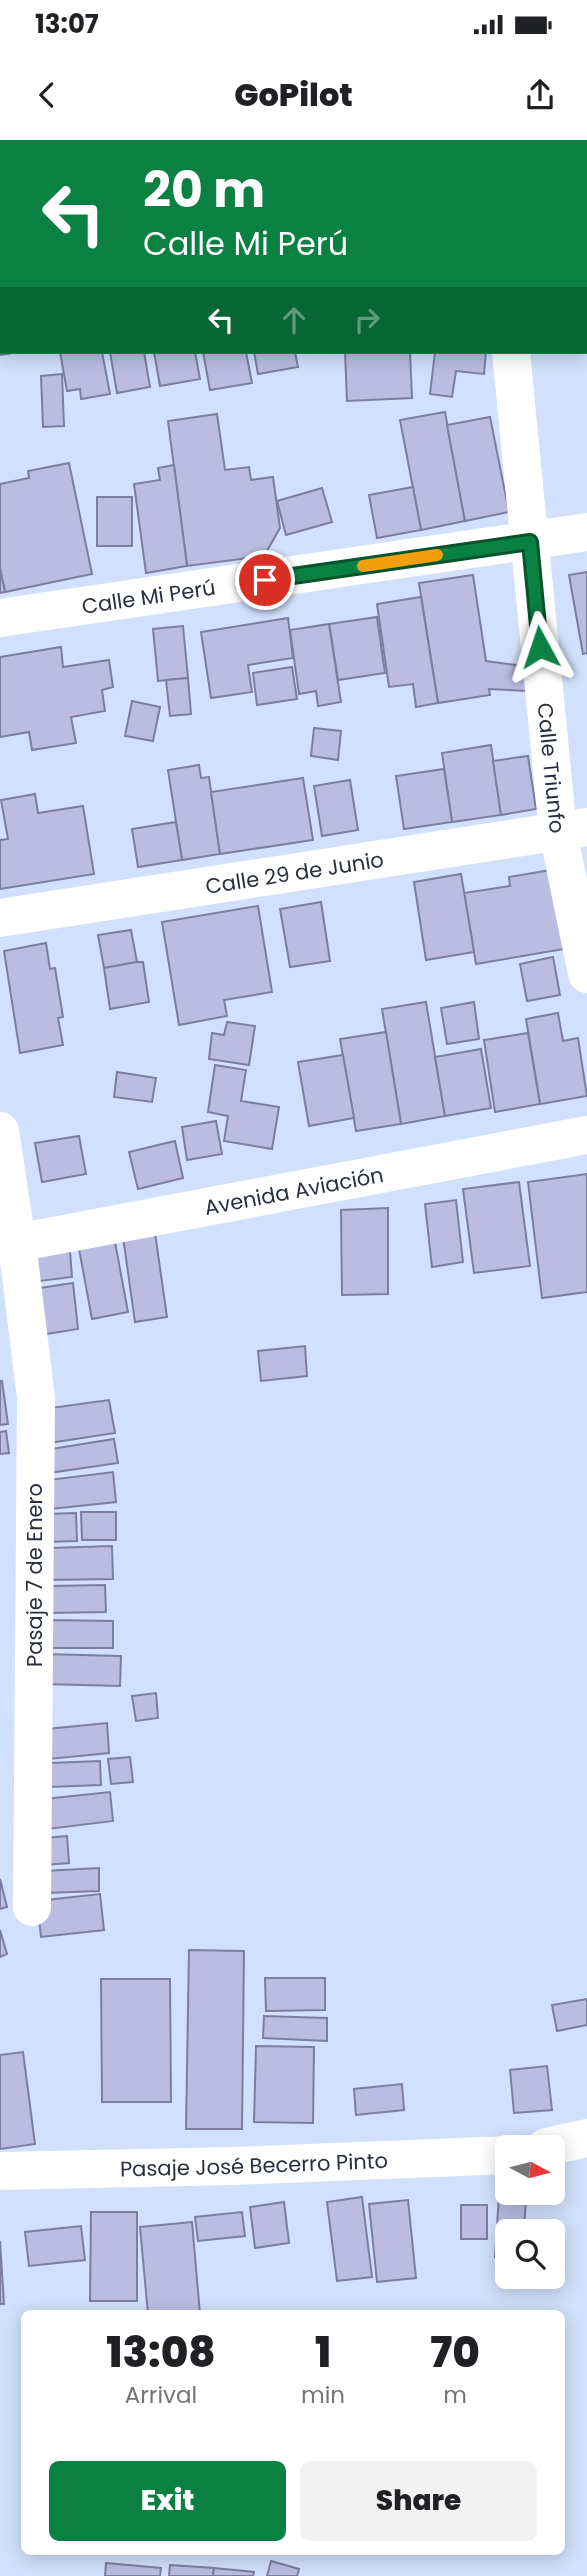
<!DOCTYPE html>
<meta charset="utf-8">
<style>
body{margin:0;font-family:Poppins,sans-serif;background:#f2f2f2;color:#202124;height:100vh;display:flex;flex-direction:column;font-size:26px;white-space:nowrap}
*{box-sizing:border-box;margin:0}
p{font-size:23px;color:#757577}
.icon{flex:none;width:38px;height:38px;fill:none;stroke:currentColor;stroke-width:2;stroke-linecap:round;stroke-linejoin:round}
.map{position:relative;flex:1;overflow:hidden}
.panel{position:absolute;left:21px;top:2170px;width:544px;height:245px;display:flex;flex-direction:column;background:#fff;border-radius:10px;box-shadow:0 4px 18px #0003}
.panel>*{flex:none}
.guide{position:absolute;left:0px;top:0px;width:588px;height:214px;box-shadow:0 4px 18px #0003;background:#0b8043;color:#fff;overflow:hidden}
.needle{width:46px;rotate:97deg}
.buttons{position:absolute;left:495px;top:1995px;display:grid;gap:14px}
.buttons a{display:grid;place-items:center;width:70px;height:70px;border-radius:10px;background:#fff;box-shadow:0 4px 18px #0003;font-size:35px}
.pin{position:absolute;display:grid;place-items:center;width:60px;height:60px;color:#fff;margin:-30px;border:4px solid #fff;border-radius:50%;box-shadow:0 2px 7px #0007}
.me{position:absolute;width:77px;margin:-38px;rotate:355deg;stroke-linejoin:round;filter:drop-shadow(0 0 5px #0008)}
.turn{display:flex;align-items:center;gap:24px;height:147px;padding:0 28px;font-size:32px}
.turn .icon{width:91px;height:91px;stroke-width:2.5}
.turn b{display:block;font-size:49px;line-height:60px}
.lanes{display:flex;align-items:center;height:66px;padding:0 28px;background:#0003;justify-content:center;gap:35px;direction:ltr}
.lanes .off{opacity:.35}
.eta{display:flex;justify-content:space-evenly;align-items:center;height:119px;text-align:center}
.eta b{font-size:42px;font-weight:800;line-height:49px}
.primary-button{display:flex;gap:14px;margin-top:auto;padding:14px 28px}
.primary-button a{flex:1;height:80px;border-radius:10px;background:#0b8043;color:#fff;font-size:28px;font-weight:800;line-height:80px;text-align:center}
.primary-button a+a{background:#f2f2f2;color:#202124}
.status{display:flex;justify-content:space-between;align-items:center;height:49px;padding:0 35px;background:#fff;direction:ltr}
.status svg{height:19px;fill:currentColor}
header{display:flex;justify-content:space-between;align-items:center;height:91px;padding:0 28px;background:#fff;font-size:32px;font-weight:800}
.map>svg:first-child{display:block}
</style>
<div class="status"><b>13:07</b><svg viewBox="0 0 49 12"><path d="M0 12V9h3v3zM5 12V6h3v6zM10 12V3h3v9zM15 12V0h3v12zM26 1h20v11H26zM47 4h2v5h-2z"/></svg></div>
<header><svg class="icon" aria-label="back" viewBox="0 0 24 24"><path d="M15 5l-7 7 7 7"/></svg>GoPilot<svg class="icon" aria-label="share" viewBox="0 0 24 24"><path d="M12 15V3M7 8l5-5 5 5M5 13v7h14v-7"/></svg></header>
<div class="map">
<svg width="587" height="2436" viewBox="0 0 587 2436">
<rect width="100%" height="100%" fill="#d1e0fc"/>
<g fill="#babce2" stroke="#7c7ea1" stroke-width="2">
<rect x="110" y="0" width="45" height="2"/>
<rect x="0" y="75" width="2" height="32"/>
<polygon points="0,172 2,212 7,214 0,215"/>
<polygon points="60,212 102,212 110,254 81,259 80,249 67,251"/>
<polygon points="110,212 144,212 150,247 117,253"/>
<polygon points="154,212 195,212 200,239 160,246"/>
<polygon points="203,212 246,212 252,243 210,250"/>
<polygon points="254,212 295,212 298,227 258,234"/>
<polygon points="345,212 410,212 412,258 347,261"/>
<polygon points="435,212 486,212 484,234 456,231 452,257 430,254"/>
<polygon points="62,234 64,286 43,287 41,236"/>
<polygon points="445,272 465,381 421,390 400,280"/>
<polygon points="217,274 225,330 249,327 251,340 273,337 280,388 264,416 187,426 168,281"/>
<polygon points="490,277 509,372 465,381 447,285"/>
<polygon points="69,323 92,434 5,452 0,429 0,344 29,338 28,331"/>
<polygon points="174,325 187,426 146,433 134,344 160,340 158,328"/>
<polygon points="413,347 421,390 377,398 369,355"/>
<polygon points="322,348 332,382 286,395 277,361"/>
<rect x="97" y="357" width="35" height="49"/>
<polygon points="0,429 5,452 0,453"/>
<polygon points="587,432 587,513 583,514 569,435"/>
<polygon points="473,435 486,521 523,526 527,551 489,549 490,555 438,563 419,443"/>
<polygon points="421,457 438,563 416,567 413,544 389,547 377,464"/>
<polygon points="377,477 385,533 338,540 329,484"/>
<polygon points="288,478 293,518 248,525 252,552 211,558 201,492"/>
<polygon points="329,484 341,562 318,566 316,551 299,554 290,490"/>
<polygon points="183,486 188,538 158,541 153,489"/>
<polygon points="61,507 63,527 109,520 113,547 102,550 105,571 71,577 76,603 32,610 29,592 0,597 0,517"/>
<polygon points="292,527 297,559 257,565 253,533"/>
<polygon points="188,538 191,574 170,576 166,540"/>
<polygon points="132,561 160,567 153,601 125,596"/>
<polygon points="314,588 341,591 338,620 311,616"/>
<polygon points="491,605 501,675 452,682 442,613"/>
<polygon points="528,616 536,669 501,675 493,621"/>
<polygon points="199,625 201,638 209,637 220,714 182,720 168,630"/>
<polygon points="444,629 452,682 404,689 396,636"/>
<polygon points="303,638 313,700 220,714 211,652"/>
<polygon points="350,640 358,690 322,696 314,646"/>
<polygon points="35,654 38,673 83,666 94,734 0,749 0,700 8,699 1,660"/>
<polygon points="176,682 182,720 138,727 132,689"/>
<polygon points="551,730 564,809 476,824 464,753 510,746 509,737"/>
<polygon points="461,734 474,812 426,820 414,742"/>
<polygon points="321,762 330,821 290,827 280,769"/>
<polygon points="258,766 272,852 224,860 227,876 179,885 162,782"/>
<polygon points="131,790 137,822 104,828 98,795"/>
<polygon points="46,803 50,829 55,828 63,877 58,878 63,905 20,913 4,811"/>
<polygon points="553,817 560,855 527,861 520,824"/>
<polygon points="137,822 143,822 149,862 110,869 104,828"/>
<polygon points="426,862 445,976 401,984 382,869"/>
<polygon points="474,862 479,899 447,904 441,868"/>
<polygon points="558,873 563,901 578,898 587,956 540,964 526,879"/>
<polygon points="227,882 255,886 249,925 209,919 212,893 224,895"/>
<polygon points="386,892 401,984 356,991 340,899"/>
<polygon points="528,893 540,964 495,972 484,900"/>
<polygon points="481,909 491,968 445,976 435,917"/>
<polygon points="343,915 354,978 309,986 298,922"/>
<polygon points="215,925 246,930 241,961 279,967 272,1009 224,1001 228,976 208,972"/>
<polygon points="117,932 156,938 152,962 114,957"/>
<polygon points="216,981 222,1014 187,1020 182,987"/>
<polygon points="79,996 86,1034 42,1042 35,1003"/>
<polygon points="175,1001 183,1038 138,1049 129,1012"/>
<polygon points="587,1034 587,1152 542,1158 528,1042"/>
<polygon points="519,1042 530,1126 474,1133 463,1049"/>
<polygon points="456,1060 463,1122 432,1127 425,1064"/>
<polygon points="388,1068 388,1154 342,1155 341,1070"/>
<polygon points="155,1093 167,1177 135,1182 123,1097"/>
<polygon points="115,1102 128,1172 92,1179 79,1109"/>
<polygon points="70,1111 72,1137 32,1142 29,1115"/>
<polygon points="73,1143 78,1189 40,1195 33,1149"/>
<polygon points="305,1206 307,1236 261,1241 258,1211"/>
<polygon points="0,1241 2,1241 8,1284 0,1285"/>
<polygon points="109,1260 115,1293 49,1303 43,1269"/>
<polygon points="6,1291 9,1313 0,1314 0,1292"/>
<polygon points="114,1299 118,1323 49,1333 45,1310"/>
<polygon points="113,1332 116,1362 51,1369 48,1340"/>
<polygon points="81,1372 116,1372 116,1400 82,1400"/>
<polygon points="76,1373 77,1401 46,1402 45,1374"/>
<polygon points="112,1406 113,1439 48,1440 48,1408"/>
<polygon points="105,1445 106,1472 50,1473 49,1446"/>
<polygon points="50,1480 113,1481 113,1508 49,1508"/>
<polygon points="43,1514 121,1516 120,1546 43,1544"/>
<polygon points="156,1553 158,1578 136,1581 132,1556"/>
<polygon points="107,1583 109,1613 49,1619 47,1589"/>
<polygon points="130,1617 133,1642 111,1644 108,1619"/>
<polygon points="100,1621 101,1645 49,1647 49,1623"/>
<polygon points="110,1652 113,1681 48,1689 45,1659"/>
<polygon points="67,1696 69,1723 44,1725 43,1698"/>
<polygon points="99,1728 99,1751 45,1753 44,1731"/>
<polygon points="0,1739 7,1767 0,1769"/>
<polygon points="100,1754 104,1790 41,1797 37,1761"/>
<polygon points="0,1790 7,1814 0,1817"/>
<polygon points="189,1810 244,1811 242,1989 186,1989"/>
<polygon points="265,1838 325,1838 325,1870 266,1871"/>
<polygon points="101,1839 170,1839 171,1962 102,1962"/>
<polygon points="587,1859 587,1885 557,1891 552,1865"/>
<polygon points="264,1876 327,1878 327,1901 263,1898"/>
<polygon points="256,1906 314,1907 313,1983 254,1982"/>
<polygon points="23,1912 35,2004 0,2009 0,1915"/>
<polygon points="547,1926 552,1970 514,1973 510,1930"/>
<polygon points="402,1944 404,1970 356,1975 354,1949"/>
<polygon points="499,2055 526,2057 524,2091 508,2091 508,2117 495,2117"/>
<polygon points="362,2057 372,2137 337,2141 327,2062"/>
<polygon points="408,2060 416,2138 377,2142 369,2064"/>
<polygon points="284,2062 289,2103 255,2108 250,2067"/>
<rect x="461" y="2065" width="26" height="34"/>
<polygon points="91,2072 137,2072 137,2161 90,2161"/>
<polygon points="242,2072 245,2096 198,2101 195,2077"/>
<polygon points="192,2082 200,2174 148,2174 140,2087"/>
<polygon points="81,2086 85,2120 29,2126 25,2092"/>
<polygon points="0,2101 4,2164 0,2164"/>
<polygon points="271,2421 299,2429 297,2436 267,2436"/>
<polygon points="106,2423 161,2428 160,2436 105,2436"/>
<polygon points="170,2425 214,2428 213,2436 169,2436"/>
<polygon points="214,2428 254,2432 253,2436 213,2436"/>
</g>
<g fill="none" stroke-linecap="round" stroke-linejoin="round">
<g stroke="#fff" stroke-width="38">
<polyline points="480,0 480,2"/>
<polyline points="0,148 2,148"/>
<path id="s1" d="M511 212 558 692 587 834"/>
<path id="s2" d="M0 478 587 392"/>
<path id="s3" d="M0 778 587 687"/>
<polyline points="0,991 17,1103 36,1258 32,1767"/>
<path id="s4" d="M0 1106 587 995"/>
<polyline points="546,2007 587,1998"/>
<path id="s5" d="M0 2031 233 2026 508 2015"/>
</g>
</g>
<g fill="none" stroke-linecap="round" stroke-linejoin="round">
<defs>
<polyline id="route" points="265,440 530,402 540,507"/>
</defs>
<use href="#route" stroke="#07532c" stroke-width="18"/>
<use href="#route" stroke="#0b8043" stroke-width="12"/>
<polyline stroke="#f59e0b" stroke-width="12" points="363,426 437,415"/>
</g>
<g text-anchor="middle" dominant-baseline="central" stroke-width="7" stroke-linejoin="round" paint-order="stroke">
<g font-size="21" fill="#28303d" stroke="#fff">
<text stroke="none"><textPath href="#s2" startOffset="150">Calle Mi Perú</textPath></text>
<text stroke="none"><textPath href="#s1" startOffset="418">Calle Triunfo</textPath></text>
<text stroke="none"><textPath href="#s3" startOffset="298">Calle 29 de Junio</textPath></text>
<text stroke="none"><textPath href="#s4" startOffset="299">Avenida Aviación</textPath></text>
<text transform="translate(34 1435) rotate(-90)">Pasaje 7 de Enero</text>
<text stroke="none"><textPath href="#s5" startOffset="254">Pasaje José Becerro Pinto</textPath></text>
</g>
</g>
</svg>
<div class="buttons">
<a><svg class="needle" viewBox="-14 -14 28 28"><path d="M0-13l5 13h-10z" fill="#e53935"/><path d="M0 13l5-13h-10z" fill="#757577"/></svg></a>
<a><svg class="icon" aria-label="search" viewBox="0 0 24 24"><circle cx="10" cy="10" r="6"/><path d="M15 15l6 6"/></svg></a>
</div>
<div class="pin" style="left:265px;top:440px;background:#d93025"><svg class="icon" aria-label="arrive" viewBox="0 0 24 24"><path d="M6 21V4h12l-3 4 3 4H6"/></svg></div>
<svg class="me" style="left:540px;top:507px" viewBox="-20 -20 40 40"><path d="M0-17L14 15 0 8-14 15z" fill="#0b8043" stroke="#fff" stroke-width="4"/></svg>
<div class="guide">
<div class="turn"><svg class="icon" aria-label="left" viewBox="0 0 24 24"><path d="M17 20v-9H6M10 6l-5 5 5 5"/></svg><div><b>20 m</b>Calle Mi Perú</div></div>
<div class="lanes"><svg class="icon" aria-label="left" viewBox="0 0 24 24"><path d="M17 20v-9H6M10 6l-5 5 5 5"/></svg><svg class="icon off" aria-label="ahead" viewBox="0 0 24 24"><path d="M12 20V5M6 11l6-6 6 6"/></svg><svg class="icon off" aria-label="right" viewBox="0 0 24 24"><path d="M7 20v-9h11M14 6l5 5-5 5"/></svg></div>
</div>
<section class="panel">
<div class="eta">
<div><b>13:08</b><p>Arrival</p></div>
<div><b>1</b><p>min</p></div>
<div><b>70</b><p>m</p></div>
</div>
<div class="primary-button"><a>Exit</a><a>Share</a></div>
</section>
</div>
